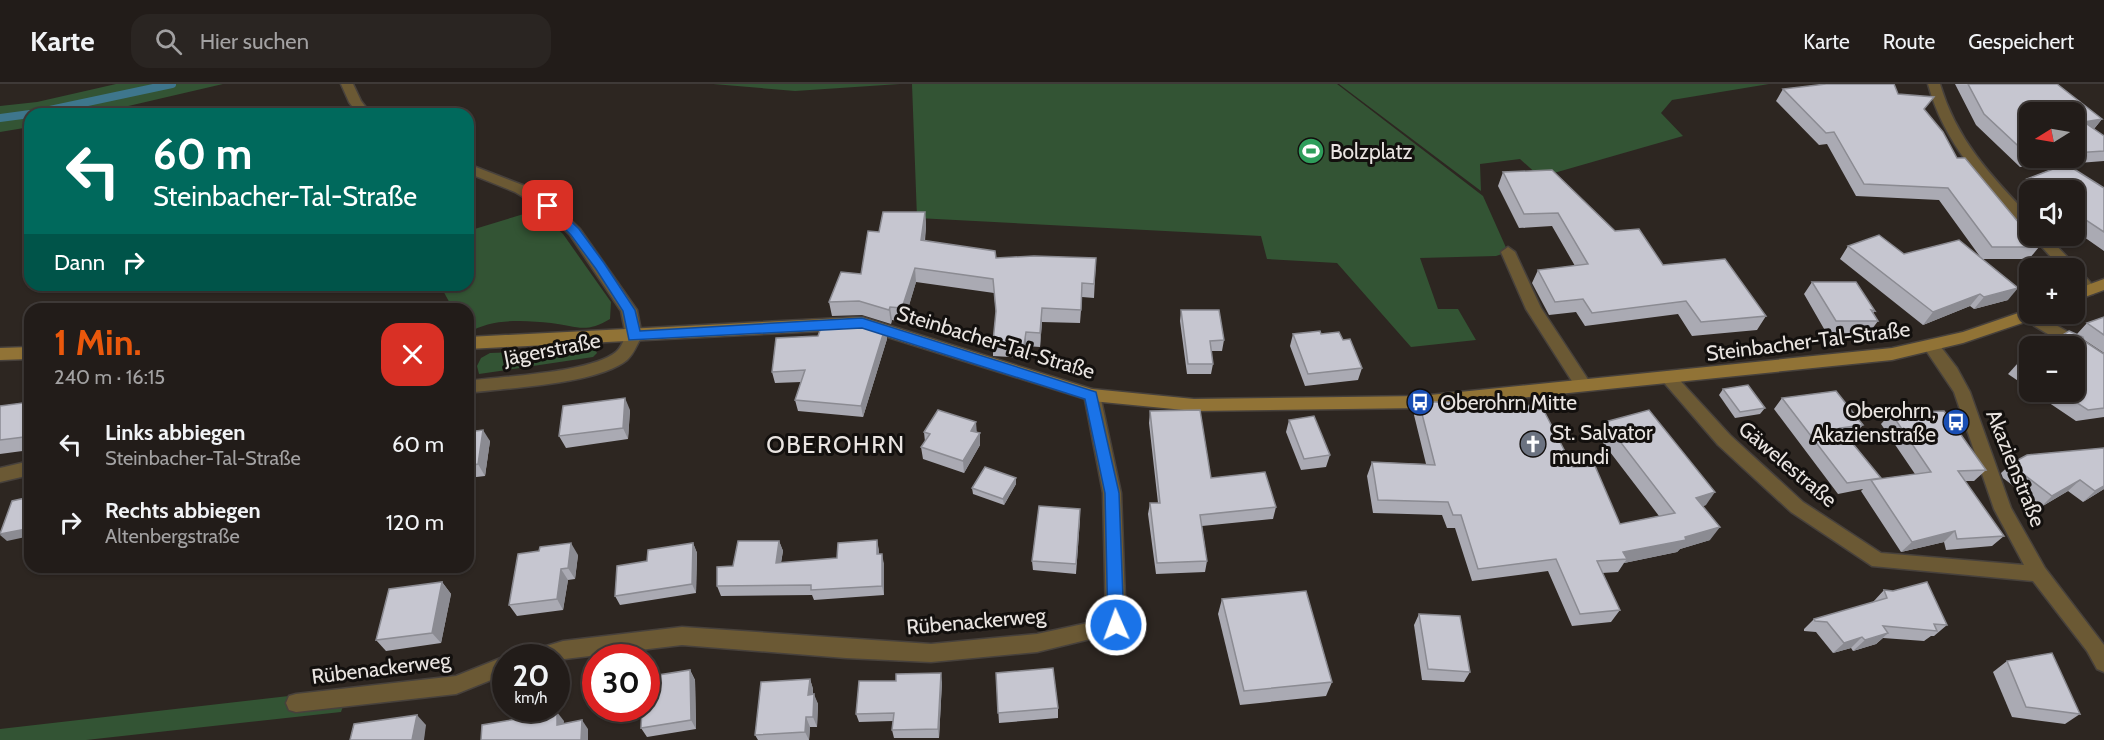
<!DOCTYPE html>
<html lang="de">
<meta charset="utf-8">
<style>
body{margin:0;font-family:Cabin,sans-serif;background:#2a2522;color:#f1f3f6;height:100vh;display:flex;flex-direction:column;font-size:22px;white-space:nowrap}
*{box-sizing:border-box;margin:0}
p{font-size:20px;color:#a2a1a2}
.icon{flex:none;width:33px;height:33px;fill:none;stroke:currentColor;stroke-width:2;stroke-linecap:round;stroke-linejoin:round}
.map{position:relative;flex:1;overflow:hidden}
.details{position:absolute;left:24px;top:219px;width:450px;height:270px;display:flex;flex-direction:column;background:#221c19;border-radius:18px;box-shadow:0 2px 4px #0004,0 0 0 2px #3f3a38}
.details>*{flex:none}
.banner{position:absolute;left:24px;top:24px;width:450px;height:183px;border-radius:18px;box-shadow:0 2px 4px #0004,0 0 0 2px #3f3a38;background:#00695c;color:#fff;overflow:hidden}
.needle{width:39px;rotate:259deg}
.controls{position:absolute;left:2019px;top:18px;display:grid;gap:12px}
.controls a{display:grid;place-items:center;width:66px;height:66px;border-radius:12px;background:#221c19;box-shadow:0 2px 4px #0004,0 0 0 2px #3f3a38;font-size:30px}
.speed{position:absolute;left:492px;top:560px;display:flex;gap:12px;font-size:30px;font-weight:700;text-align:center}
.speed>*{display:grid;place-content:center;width:78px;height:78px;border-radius:50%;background:#221c19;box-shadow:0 2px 4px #0004,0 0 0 2px #3f3a38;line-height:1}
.speed small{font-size:15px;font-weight:400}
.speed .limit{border:9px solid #d22;background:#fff;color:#111}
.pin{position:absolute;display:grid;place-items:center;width:51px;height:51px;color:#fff;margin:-26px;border-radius:12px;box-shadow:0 3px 9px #0006}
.me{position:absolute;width:66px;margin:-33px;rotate:358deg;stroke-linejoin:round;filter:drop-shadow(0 0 4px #0008)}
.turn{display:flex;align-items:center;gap:21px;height:126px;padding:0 30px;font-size:27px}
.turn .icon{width:78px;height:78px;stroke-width:2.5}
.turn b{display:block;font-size:42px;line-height:51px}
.then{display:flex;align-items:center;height:57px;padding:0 30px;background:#0003;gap:12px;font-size:22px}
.round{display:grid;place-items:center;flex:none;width:63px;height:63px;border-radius:18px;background:#2a2522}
.headline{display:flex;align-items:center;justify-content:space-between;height:102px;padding:0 30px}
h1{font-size:36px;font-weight:700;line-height:45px;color:#ea580c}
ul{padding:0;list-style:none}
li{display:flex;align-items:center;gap:18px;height:78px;padding:0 30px}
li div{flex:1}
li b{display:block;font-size:22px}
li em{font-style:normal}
header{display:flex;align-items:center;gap:36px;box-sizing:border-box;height:84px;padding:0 30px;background:#221c19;border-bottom:2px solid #3f3a38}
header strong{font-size:28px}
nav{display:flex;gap:33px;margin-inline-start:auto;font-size:21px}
.search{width:420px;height:54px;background:#2a2522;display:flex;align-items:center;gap:15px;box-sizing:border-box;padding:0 21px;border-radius:18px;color:#a2a1a2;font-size:22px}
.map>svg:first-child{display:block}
</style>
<header>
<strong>Karte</strong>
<div class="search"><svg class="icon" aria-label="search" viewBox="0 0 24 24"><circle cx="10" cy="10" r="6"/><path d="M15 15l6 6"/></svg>Hier suchen</div>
<nav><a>Karte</a><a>Route</a><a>Gespeichert</a></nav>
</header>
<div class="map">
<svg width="2104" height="656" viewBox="0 0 2104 656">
<rect width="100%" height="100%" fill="#2d2621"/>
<g fill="#335434">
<polygon points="116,0 223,0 94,30 30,30 30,43 0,48 0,22 37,18"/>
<polygon points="713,0 900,0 795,7"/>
<polygon points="912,0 1337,0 1483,112 1508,168 1496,172 1420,174 1438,225 1458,225 1476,256 1411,263 1337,179 1267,175 1261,152 917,134"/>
<polygon points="1339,0 1769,0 1672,16 1661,29 1683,52 1540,93 1520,75 1480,80 1481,107"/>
<path d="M537 126 563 150 611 218 610 235C585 250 577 242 551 239 525 236 491 234 468 249V225H453L440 201H468V147Z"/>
<polygon points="595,265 597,269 593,273 479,290 477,282 481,274 490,269"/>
<polygon points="349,605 341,628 86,656 0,656 0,645"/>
</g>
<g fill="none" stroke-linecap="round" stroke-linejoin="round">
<g stroke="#3e768c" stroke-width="8">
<polyline points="31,30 172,0"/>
<polyline points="0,34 30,30"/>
</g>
<defs>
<g id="minor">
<polygon points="341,0 353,0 361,17 371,30 358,30 349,18"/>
<path d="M1928 0H1940C1956 55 1991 92 2030 133V147L2025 145C1984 101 1944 60 1928 0Z"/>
<path d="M468 80 525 102 553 119 580 145 637 226 642 252C637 260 634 270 627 276 598 300 507 304 468 309V297C503 292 590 289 616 268 621 264 623 257 626 252L621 227 570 151 543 125 515 108 468 89Z"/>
<path d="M2032 152H2047L2074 180 2075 186C2083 188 2091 199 2096 206L2093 210H2083L2074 201V184H2061Z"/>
<polygon points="1508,163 1515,168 1541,224 1589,297 1591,301 1589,305 1577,305 1526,225 1501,168"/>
<polygon points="2028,226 2030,230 2037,230 2092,262 2104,272 2104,287 2074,266 2074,262 2068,262 2023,235 2020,231 2023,227"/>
<polygon points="1931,256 1937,258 1957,284 1970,308 2011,424 2045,484 2104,561 2104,588 2097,585 2087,567 2033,497 1872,482 1791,428 1718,361 1660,294 1662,290 1674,290 1730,351 1803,418 1881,469 2024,481 1994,425 1954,308 1923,262 1925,258"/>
<polygon points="1092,305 1098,307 1100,311 1121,409 1126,541 1123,547 1037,568 931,578 846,574 682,561 556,576 556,573 527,573 530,567 563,557 682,543 931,560 1037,550 1106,535 1103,409 1084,311 1086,307"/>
<polygon points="30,377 30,391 0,398 0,384"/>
<polygon points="506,572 508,573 506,573 506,590 456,610 296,628 289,626 286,619 289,612 296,610 456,592"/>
</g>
<g id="secondary">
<polygon points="2104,195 2104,206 2074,217 2074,206"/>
<polygon points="2030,225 2030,230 2039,230 2037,234 1963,259 1892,276 1420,324 1194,327 1092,317 862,245 468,265 468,253 862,233 1092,305 1194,315 1420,312 1892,264 1963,248"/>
<polygon points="30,263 30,275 0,276 0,264"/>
</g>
</defs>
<use href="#minor" stroke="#47413c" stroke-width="3"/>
<use href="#secondary" stroke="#47413c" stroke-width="3"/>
<use href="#minor" fill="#6b5934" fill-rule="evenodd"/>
<use href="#secondary" fill="#917336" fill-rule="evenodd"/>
</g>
<g fill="#aaaab3" fill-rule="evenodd">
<path d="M1955 0H2057L2102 35 2094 45 2104 52V77L2066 80 2104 104V167L2074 146V106H2030V115L2018 107 2027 95 2065 80 2020 83 1976 41ZM2030 28H2074V74H2030Z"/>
<polygon points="1783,5 1898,10 1925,26 1957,74 2039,163 2029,175 1983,175 2008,216 1974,225 1970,222 1923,241 1840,175 1848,162 1904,170 1981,174 1939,116 1856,112 1827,60 1819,61 1776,17"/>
<polygon points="1503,88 1615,147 1663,181 1766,232 1757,246 1692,252 1678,230 1585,242 1576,228 1549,231 1532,199 1538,186 1575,182 1552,142 1519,144 1498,102"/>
<polygon points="925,128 926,142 925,157 996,174 1096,174 1094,214 1082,213 1080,239 1042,238 1040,263 1026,262 1025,274 993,272 993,258 996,230 994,209 916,198 904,238 892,236 891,240 862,231 832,232 829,218 861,190 879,148"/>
<polygon points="1812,198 1875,227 1873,229 1878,237 1869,249 1827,250 1804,210"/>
<polygon points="1181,226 1224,256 1222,267 1211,267 1213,280 1211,290 1187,290 1180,237"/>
<polygon points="2104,233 2104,269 2083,255 2084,257 2104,270 2104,333 2076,337 2033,308 2074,308 2077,250 2087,239"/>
<polygon points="885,244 887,255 863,333 798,327 795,316 801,298 775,299 772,288 818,252"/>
<polygon points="1293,250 1321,250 1343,256 1362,284 1358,296 1305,302 1290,262"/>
<polygon points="2030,272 2030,305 2008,290 2018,279"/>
<polygon points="1723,305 1765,324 1760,330 1735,334 1719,311"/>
<polygon points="1782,314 1863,341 1854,351 1847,352 1881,394 1879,395 1915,390 1881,340 1891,329 1986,386 1974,397 1965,397 2004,452 1992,462 1946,466 1944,458 1901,468 1861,407 1863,405 1838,410 1774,325"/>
<polygon points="30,318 30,366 0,370 0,322"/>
<polygon points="1419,318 1469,320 1485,326 1535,326 1573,383 1620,440 1659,432 1597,351 1605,338 1706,421 1703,422 1710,456 1680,465 1677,468 1624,479 1618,488 1602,489 1620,526 1611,538 1572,542 1548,487 1472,497 1455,444 1447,444 1442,431 1373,429 1367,392 1372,378 1426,380 1414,331"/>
<polygon points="630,326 628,355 566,364 559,352"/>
<polygon points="1150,327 1211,394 1276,423 1273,435 1202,442 1207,477 1205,488 1156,490 1148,430 1150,419 1158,419 1149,339"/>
<polygon points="1289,336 1330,371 1326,383 1301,386 1286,348"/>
<polygon points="468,348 490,357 485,392 468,394"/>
<polygon points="924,348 977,349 980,349 980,361 964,389 923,375 921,363 925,358"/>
<polygon points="2104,364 2104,405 2083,418 2068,407 2041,423 2003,394 2001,389 2012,379"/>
<polygon points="1016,400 1004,421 973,410 972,404"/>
<polygon points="1080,435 1076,490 1033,486 1032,477"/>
<polygon points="877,456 879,470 884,480 884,511 814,516 812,511 721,512 717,502 733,482 779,457 783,467 781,479 837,474"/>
<polygon points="693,459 697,469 696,509 620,521 615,512 647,477"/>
<polygon points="578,471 575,495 568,496 563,526 517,532 509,521"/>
<polygon points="442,498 451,510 441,559 386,567 376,556"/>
<polygon points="1884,506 1947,541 1934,552 1931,552 1924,557 1883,554 1876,560 1853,567 1851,564 1833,569 1816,548 1804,547 1804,545 1814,535 1873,518"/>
<polygon points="1222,515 1332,598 1326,612 1240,621 1218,530"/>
<polygon points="1419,530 1470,588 1464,598 1422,596 1414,541"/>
<polygon points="2007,577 2080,630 2065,640 2012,633 1993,588"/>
<polygon points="690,586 695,596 696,645 647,653 641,644 642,631 626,634 620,624 646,624"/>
<polygon points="996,589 1058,624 1058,634 999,639"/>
<polygon points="810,595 813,605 813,610 818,620 817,643 810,643 809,656 758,656 755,651"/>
<polygon points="942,598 939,654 894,654 892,646 893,637 859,638 856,630"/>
</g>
<g fill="#8b8b92">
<polygon points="2102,35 2093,46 2084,38"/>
<polygon points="925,128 926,142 923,170 921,156"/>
<polygon points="915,184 916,198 904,238 902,224"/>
<polygon points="2018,204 2008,216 1974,225 1984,213"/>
<polygon points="1980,210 1970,222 1923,241 1933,228"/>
<polygon points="890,223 892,236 891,240 889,226"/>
<polygon points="1042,224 1042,238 1040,263 1040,249"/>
<polygon points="885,244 887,255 863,333 861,322"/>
<polygon points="1026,248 1026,262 1025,274 1024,261"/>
<polygon points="625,314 630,326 628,355 623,344"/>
<polygon points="976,338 977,350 971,347"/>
<polygon points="30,341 30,358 24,353"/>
<polygon points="483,346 490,357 485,392 478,380"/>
<polygon points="980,349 980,361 964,389 963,377"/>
<polygon points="1016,394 1016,400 1004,421 1003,415"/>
<polygon points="2080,396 2068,407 2041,423 2052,412"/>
<polygon points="2104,402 2104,405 2083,418 2095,407"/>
<polygon points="1715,408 1706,421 1687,426 1696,414"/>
<polygon points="30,433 30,452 7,457 0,451"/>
<polygon points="1720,443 1710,456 1680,465 1677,468 1624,479 1627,475 1623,468 1685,453"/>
<polygon points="1955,447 1944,458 1901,468 1912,458"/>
<polygon points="877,456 879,466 879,480 877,470"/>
<polygon points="779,457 783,467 779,489 776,479"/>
<polygon points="571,459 578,471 575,495 568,484"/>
<polygon points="693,459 697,469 696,509 692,500"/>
<polygon points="882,470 884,480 884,511 882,502"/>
<polygon points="561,485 568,496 563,526 557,515"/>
<polygon points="442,498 451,510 441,559 432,549"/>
<polygon points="1888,549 1876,560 1853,567 1865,556"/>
<polygon points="1862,553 1851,564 1833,569 1844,559"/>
<polygon points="690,586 695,596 696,645 691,636"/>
<polygon points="941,589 942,598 939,654 938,645"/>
<polygon points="810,595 813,605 812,621 808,611"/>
<polygon points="814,610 818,620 817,643 813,633"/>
<polygon points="557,628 564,637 563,649 557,641"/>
<polygon points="417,631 426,641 424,656 412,656"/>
<polygon points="806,633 810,643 809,656 805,648"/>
<polygon points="582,636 588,645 588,656 581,656"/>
</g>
<g fill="#c6c6d0" stroke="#8b8b92" stroke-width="1.5">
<polygon points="1826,0 1894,0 1898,10 1934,13 1924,25 1943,48 1957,74 1965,74 2039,163 1992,163 1948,104 1864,100 1834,48 1826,49 1783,5"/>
<polygon points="1968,0 2057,0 2102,35 2084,38 2104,52 2104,67 2074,69 2074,28 2030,28 2029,72 1984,30"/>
<polygon points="2066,80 2104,104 2104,148 2074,128 2074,106 2044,106 2027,95"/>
<polygon points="1552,86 1615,147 1639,145 1663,181 1725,175 1766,232 1701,238 1686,217 1592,229 1583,215 1555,218 1538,186 1588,180 1558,129 1524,130 1503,88"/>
<polygon points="883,128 925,128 921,156 995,167 996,174 1034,172 1096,174 1094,200 1082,199 1081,226 1042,224 1040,249 1026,248 1024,261 993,258 996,227 993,195 915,184 902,224 890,223 889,226 859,217 829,218 841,188 861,190 868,147 879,148"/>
<polygon points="1879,151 1904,170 1959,156 2018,204 1984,213 1980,210 1933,228 1848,162"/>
<polygon points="1812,198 1856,198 1875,227 1871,226 1878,237 1836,237"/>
<polygon points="1181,226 1219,226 1224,256 1210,257 1213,280 1188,280"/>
<polygon points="2104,233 2104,251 2087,239"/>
<polygon points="860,236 885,244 861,322 795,316 805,286 772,288 776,254 818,252 823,238"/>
<polygon points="1320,247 1321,250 1339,248 1343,256 1350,255 1362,284 1308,290 1293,250"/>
<polygon points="2069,247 2083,253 2084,257 2104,270 2104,324 2088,326 2060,308 2074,308 2074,262 2045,262"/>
<polygon points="2030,272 2030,287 2018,279"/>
<polygon points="1748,301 1765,324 1740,328 1723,305"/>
<polygon points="1836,307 1863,341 1840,344 1881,394 1847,399 1782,314"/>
<polygon points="625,314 623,344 559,352 563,322"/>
<polygon points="30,318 30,341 24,353 0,356 0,322"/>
<polygon points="1419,318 1468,318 1469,320 1483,320 1485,326 1533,321 1535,326 1543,325 1573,383 1595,382 1620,440 1675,429 1605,338 1649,326 1715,408 1696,414 1720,443 1685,453 1686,456 1623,468 1627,475 1597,477 1620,526 1580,530 1556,475 1478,485 1461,431 1453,431 1448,418 1378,416 1372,378 1435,381"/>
<polygon points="938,326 976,338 971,347 980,349 963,377 921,363 930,350 924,348"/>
<polygon points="1200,326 1211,394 1265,388 1276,423 1200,431 1207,477 1157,479 1150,419 1160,419 1150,327"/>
<polygon points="1944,327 1986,386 1958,387 2004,452 1957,455 1955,447 1912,458 1871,396 1931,388 1891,329"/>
<polygon points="1314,332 1330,371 1304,375 1289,336"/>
<polygon points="483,346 478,380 468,382 468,348"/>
<polygon points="2104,364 2104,402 2095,407 2080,396 2052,412 2014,383 2012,379 2027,371"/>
<polygon points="985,383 1016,394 1003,415 972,404"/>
<polygon points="30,413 30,433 26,445 0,450 12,417"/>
<polygon points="1039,422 1080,425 1076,480 1032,477"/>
<polygon points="877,456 877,470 882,470 882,502 811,506 811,501 717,502 717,483 733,482 738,457 779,457 776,479 837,474 838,459"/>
<polygon points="571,459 568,484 561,485 557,515 509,521 518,470 539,467 540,463"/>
<polygon points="693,459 692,500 615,512 617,482 647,477 648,466"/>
<polygon points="442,498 432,549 376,556 389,505"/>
<polygon points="1927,498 1947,541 1934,540 1937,547 1883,542 1888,549 1865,556 1862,553 1844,559 1827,538 1815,537 1814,535 1887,514 1884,506 1893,507"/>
<polygon points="1306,507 1332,598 1244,607 1222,515"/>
<polygon points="1419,530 1460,532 1470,588 1428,585"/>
<polygon points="2052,569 2080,630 2026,623 2007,577"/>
<polygon points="1053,584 1058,624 998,629 996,589"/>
<polygon points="690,586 691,636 641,644 642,624 646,624 646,593"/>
<polygon points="941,589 938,645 892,646 894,629 856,630 859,597 896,597 896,590"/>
<polygon points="810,595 808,611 814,610 813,633 806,633 805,648 755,651 761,598"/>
<polygon points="557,628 557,641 582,636 581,656 481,656 482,641"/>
<polygon points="417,631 412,656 350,656 354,640"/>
</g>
<polygon fill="#1a73e8" stroke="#114b97" stroke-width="1.5" points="548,118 552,119 579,145 604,179 635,226 640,247 862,234 1096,308 1119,409 1124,541 1122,546 1116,548 1111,546 1108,541 1105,409 1085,315 862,244 629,256 623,227 596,185 571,151 542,122"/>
<defs>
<symbol id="stadium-disc" viewBox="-11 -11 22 22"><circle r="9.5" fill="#2e9e5b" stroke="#13100e"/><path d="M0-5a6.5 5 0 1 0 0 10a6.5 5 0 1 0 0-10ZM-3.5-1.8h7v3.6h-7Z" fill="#fff"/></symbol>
<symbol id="bus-disc" viewBox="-11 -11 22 22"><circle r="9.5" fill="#1a4fb4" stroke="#13100e"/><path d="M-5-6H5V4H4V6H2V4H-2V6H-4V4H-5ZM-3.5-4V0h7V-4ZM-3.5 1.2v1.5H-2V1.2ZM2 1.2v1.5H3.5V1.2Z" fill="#fff"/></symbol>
<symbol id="church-disc" viewBox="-11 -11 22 22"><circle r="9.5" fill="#6b7280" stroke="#13100e"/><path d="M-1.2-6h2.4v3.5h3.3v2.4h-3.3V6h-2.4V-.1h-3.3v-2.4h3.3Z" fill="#fff"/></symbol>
</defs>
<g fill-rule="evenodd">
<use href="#stadium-disc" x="1296" y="52" width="30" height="30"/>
<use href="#bus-disc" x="1405" y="303" width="30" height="30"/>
<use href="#bus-disc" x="1941" y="323" width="30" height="30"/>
<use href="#church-disc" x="1518" y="345" width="30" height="30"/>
</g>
<g text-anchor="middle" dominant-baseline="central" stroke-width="6" stroke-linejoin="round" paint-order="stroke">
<g font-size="21" fill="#e9e4e1" stroke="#13100e" text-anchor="start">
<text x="1330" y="67">Bolzplatz</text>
<text x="1440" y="318">Oberohrn Mitte</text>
<text x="1936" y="326" text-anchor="end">Oberohrn,<tspan x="1936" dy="24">Akazienstraße</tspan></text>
<text x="1552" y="348">St. Salvator<tspan x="1552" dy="24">mundi</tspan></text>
</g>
<g font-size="21" fill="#e9e4e1" stroke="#13100e">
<text transform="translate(1808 257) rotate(-7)">Steinbacher-Tal-Straße</text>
<text transform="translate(996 258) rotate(17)">Steinbacher-Tal-Straße</text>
<text transform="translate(552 265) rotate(-11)">Jägerstraße</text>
<text transform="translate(1788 380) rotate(40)">Gäwelestraße</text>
<text transform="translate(2016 384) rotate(68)">Akazienstraße</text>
<text transform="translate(976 537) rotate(-5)">Rübenackerweg</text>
<text transform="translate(381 584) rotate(-7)">Rübenackerweg</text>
</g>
<g font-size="24" letter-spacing="1.5" fill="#e9e4e1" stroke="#13100e">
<text x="836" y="360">OBEROHRN</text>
</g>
</g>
</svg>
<div class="controls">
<a><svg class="needle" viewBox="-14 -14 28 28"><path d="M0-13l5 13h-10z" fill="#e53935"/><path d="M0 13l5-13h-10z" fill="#a2a1a2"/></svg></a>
<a><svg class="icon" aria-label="sound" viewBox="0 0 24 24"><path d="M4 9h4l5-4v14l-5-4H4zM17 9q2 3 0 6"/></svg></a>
<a>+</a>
<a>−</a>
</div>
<div class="speed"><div>20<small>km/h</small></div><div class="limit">30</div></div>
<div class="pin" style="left:548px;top:122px;background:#d93025"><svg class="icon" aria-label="arrive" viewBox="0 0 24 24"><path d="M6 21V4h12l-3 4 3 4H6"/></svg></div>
<svg class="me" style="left:1116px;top:541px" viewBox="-20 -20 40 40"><circle r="17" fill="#1a73e8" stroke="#fff" stroke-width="3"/><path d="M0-11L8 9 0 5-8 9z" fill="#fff"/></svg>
<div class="banner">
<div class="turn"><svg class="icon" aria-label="left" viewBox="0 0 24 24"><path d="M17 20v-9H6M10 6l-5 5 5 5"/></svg><div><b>60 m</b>Steinbacher-Tal-Straße</div></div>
<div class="then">Dann<svg class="icon" aria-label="right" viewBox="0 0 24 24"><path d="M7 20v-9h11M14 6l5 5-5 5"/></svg></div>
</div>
<section class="details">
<div class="headline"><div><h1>1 Min.</h1><p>240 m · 16:15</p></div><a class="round" style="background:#d93025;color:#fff"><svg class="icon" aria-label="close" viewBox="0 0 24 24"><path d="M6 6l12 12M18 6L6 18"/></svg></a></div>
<ul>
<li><svg class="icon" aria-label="left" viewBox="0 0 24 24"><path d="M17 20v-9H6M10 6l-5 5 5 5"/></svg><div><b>Links abbiegen</b><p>Steinbacher-Tal-Straße</p></div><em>60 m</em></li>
<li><svg class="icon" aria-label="right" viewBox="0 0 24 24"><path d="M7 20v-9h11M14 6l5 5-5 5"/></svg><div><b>Rechts abbiegen</b><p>Altenbergstraße</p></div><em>120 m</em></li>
</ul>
</section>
</div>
